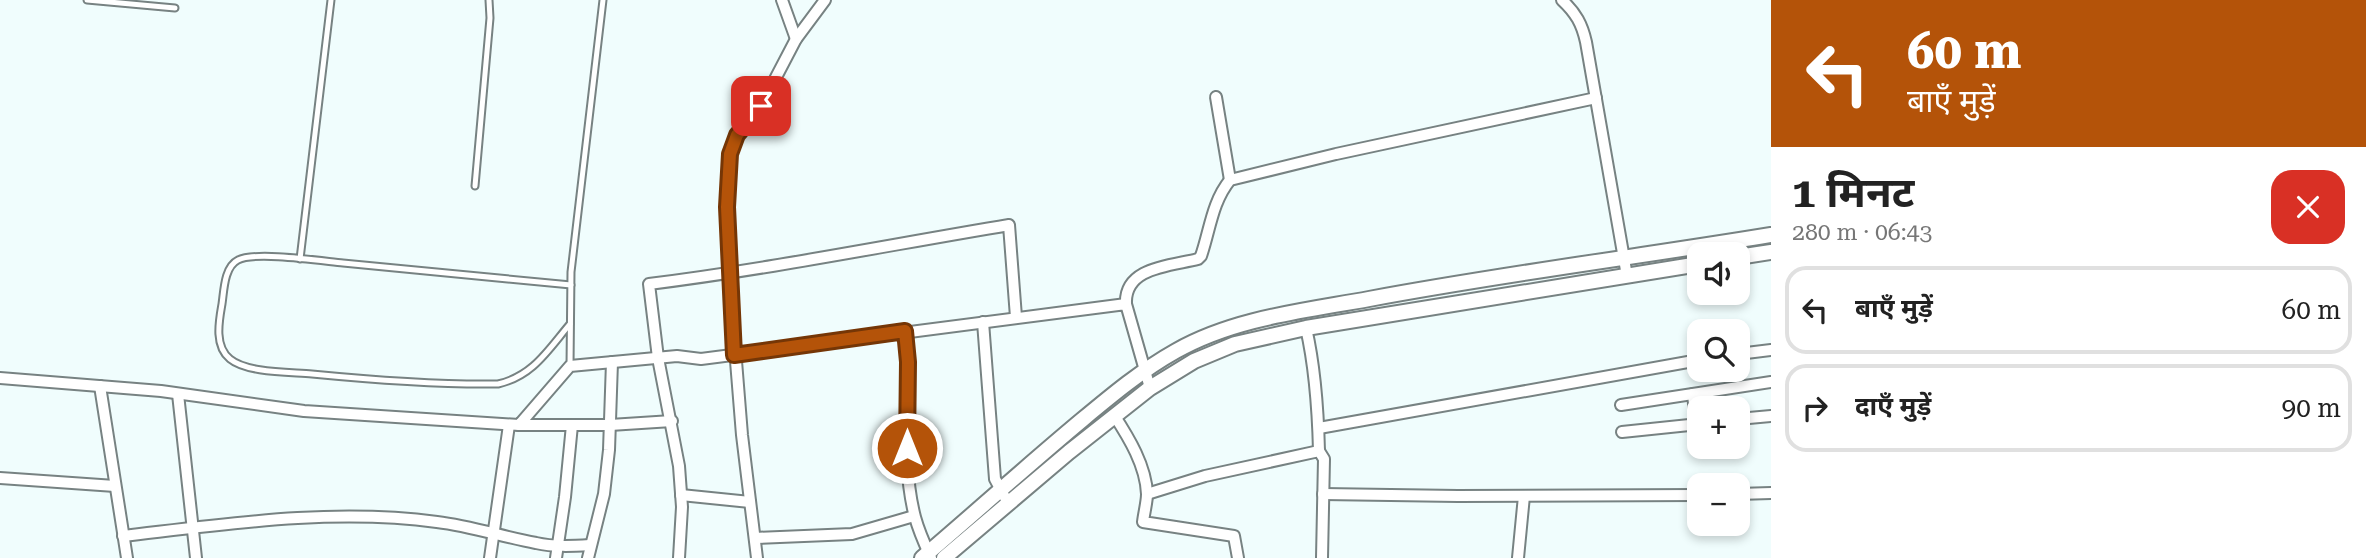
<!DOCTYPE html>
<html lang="hi">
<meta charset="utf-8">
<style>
body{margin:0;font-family:"Roboto Serif","Noto Sans Devanagari",serif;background:#f6f6f6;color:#222;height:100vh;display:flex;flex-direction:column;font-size:26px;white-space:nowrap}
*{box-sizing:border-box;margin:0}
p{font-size:23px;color:#767676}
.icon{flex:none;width:38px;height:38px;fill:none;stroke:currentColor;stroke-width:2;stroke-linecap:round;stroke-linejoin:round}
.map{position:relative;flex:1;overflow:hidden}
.sheet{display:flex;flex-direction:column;background:#fff;width:595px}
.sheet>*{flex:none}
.banner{background:#b45309;color:#fff;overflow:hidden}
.controls{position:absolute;left:1687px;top:242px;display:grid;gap:14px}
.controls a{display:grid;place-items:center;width:63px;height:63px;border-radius:14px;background:#fff;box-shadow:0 4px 10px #0003;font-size:35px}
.pin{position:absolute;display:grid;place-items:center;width:60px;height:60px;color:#fff;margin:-30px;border-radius:14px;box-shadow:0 4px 10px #0006}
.me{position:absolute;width:77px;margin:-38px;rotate:0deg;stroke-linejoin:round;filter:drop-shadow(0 0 5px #0008)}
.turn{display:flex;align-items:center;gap:24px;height:147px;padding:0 21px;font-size:32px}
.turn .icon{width:91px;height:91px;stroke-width:2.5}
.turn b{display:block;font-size:49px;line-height:60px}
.round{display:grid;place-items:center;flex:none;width:74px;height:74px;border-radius:21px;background:#f6f6f6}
.head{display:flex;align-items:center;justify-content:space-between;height:119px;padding:0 21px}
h1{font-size:42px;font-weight:700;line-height:52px}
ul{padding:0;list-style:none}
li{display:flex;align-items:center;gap:21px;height:88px;margin:0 14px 10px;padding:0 7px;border:4px solid #e0e0e0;border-radius:21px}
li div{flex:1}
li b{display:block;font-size:26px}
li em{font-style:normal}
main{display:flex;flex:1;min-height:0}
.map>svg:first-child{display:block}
</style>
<main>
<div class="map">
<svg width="1771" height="558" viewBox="0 0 1771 558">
<rect width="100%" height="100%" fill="#f0fdfd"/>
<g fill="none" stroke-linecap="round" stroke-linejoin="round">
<defs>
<g id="lane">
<polyline points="87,0 175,8"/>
<polyline points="475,186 490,18 489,0"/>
<polyline points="300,259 331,0"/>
<path d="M570 324C548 350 533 376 498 384 436 385 374 380 312 374 290 372 247 373 230 359 214 346 219 321 222 304 224 291 224 267 238 260 255 251 322 261 343 263 419 271 495 278 571 285"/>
<polyline points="570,366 571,272 603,0"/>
</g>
<g id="street">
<polyline points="782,0 796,39"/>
<path d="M1562 0C1576 13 1582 24 1586 42L1627 276"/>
<polyline points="1216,97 1230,180"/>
<path d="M1126 304C1124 267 1170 266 1198 259L1201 256C1210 230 1212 202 1230 180L1336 154 1596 98"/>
<polyline points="983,322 995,479 1008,503"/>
<path d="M1306 328C1315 367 1318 410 1319 451"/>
<path d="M905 331C910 391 900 460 915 517 919 532 925 545 931 558"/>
<polyline points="1738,354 1771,350"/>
<polyline points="0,378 161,391 304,411 519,425 570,366 677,356 701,359 1126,304 1150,388"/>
<polyline points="100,386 127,558"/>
<polyline points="178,394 196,558"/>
<polyline points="1693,394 1696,424"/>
<polyline points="1621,405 1771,382"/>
<path d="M1114 415C1129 438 1146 466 1147 494 1147 502 1144 513 1143 522L1234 536 1238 558"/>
<polyline points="1738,419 1771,416"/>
<polyline points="519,425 610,425 672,421"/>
<polyline points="1319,428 1699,360"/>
<polyline points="1622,432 1699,424"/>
<polyline points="0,478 115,486"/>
<polyline points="1147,494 1205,476 1319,451 1324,459 1322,558"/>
<polyline points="1323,494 1458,496 1699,495"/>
<polyline points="1738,494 1771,493"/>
<polyline points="681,495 750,502"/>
<path d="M123 536C227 524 332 508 437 522 471 526 503 537 536 543 554 547 572 546 590 545"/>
<polyline points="755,538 852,534 914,516"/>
<polyline points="490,558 509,425"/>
<polyline points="556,558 565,497 572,425"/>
<polyline points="588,558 604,494 609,450 612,362"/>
<path d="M679 558 682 507 679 466 658 358 649 284C769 269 889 245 1009 225L1016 317"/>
<polyline points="757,558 742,435 730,287 727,207 730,154 738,135 761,106 796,39 825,0"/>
<polyline points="1518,558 1524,496"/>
</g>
<g id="secondary">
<polyline points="1738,257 1771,252"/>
<path d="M922 558C976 512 1028 465 1082 420 1112 395 1142 370 1176 351 1234 318 1304 311 1369 299 1502 274 1637 257 1771 235"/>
<polyline points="944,558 1069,452 1150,388 1194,361 1235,344 1306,328 1699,264"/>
</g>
</defs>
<use href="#lane" stroke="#778282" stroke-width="9"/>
<use href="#street" stroke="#778282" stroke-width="14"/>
<use href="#secondary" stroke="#778282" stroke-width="18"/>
<use href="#lane" stroke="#fff" stroke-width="5"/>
<use href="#street" stroke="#fff" stroke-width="10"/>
<use href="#secondary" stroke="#fff" stroke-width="14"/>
</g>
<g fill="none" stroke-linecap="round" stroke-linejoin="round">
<defs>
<polyline id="route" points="761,106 737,135 730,154 727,207 734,355 905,331 908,362 907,448"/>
</defs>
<use href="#route" stroke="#753606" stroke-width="18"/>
<use href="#route" stroke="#b45309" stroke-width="12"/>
</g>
</svg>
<div class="controls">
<a><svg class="icon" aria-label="sound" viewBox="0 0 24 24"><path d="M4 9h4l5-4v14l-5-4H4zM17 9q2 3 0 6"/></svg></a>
<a><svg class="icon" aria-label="search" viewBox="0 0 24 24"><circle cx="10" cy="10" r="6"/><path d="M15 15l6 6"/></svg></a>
<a>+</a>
<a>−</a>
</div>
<div class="pin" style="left:761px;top:106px;background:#d93025"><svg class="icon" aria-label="arrive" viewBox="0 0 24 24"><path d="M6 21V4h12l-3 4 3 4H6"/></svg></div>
<svg class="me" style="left:907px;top:448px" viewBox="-20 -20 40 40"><circle r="17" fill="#b45309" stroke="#fff" stroke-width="3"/><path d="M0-11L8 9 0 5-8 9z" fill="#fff"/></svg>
</div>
<section class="sheet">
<div class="banner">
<div class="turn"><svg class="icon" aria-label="left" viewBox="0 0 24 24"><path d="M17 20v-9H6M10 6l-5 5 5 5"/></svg><div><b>60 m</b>बाएँ मुड़ें</div></div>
</div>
<div class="head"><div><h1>1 मिनट</h1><p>280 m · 06:43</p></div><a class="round" style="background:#d93025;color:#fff"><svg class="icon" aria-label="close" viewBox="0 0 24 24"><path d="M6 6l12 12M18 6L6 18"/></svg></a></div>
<ul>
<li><svg class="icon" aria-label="left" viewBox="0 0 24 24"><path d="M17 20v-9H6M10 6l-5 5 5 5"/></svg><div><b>बाएँ मुड़ें</b></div><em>60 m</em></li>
<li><svg class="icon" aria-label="right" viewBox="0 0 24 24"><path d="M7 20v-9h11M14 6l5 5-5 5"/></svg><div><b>दाएँ मुड़ें</b></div><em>90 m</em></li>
</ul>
</section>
</main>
